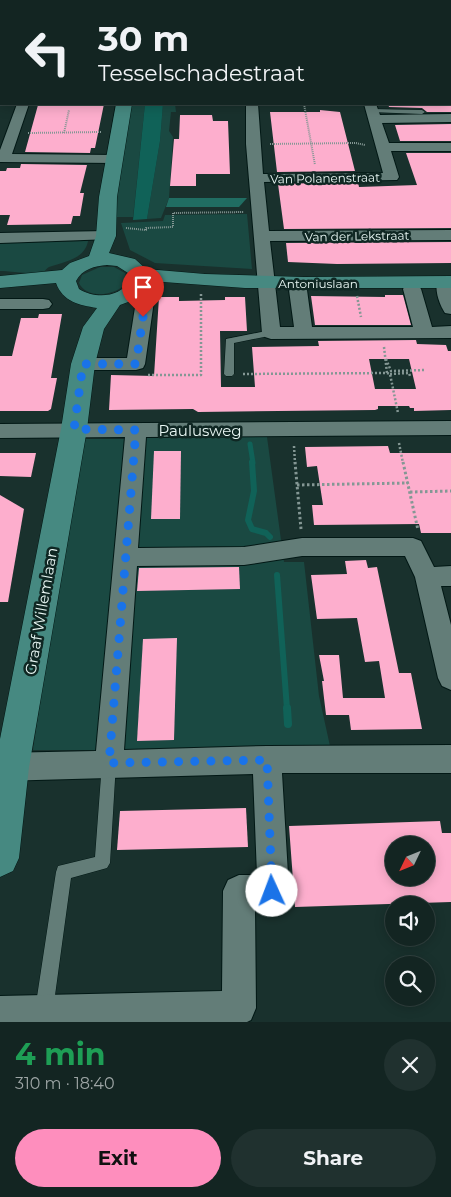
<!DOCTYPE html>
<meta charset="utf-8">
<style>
body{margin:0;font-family:Montserrat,sans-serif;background:#20312f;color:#f1f3f6;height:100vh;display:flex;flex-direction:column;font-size:19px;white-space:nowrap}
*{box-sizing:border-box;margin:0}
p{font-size:16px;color:#9da5a5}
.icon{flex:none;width:28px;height:28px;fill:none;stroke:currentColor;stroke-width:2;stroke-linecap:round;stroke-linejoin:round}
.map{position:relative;height:1022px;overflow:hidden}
.panel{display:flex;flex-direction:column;background:#132522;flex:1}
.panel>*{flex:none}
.banner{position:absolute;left:0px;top:0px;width:451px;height:105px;box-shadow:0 2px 12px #0003,0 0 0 1px #324240;background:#132522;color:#f1f3f6;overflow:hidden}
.needle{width:32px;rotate:227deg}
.tools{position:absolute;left:385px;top:836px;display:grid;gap:10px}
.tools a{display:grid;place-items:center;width:50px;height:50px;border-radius:50%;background:#132522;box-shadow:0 2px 12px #0003,0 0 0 1px #324240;font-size:25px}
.pin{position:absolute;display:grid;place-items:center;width:42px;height:42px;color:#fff;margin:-51px -21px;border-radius:50% 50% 50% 0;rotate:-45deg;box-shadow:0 0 5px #0007}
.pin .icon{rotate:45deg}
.me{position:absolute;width:55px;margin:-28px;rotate:358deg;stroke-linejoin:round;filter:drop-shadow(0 0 4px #0008)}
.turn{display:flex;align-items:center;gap:18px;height:105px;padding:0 15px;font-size:22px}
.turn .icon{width:65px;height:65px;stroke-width:2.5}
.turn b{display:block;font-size:35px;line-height:42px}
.round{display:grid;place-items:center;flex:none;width:52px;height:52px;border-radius:26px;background:#20312f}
.headline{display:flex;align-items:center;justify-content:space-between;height:85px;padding:0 15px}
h1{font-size:30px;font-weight:700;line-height:38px;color:#1e9e55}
.button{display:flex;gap:10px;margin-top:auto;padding:10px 15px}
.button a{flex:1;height:58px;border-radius:30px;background:#fe8ebd;color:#111;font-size:20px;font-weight:700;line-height:58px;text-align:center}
.button a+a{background:#20312f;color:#f1f3f6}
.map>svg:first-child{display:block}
</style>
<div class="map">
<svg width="451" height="1022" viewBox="0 0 451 1022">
<rect width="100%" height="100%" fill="#19312d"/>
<g fill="#1a4942">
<polygon points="129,104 145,104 133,217 111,217"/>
<polygon points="163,104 175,104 176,112 171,112 169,131 173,137 169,198 161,218 147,219 160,141"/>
<polygon points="247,214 252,269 155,263 130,250 121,223 163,221 165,215"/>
<path d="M88 241C85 259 64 262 49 267 47 268 45 271 43 272 34 275 10 271 0 271V243Z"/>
<path d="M100 267H114L125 273 127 282C117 296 87 300 79 283L82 275Z"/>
<polygon points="267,437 284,562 304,562 319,696 330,746 115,750 142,438"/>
<polygon points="79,439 127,439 96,750 33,750"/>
</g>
<polygon fill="#206d62" points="169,198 247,198 239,207 166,207"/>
<polygon fill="#106258" points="145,104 163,104 160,141 147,219 133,220"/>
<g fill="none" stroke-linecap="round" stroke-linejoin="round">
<polyline stroke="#106258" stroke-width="5" points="250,444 253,463"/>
<g stroke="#106258" stroke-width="6">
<polyline points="252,462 254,491 248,520 252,529 266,533 270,537"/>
<polyline points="277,575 287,709"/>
</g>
<polyline stroke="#106258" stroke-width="8" points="287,708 288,724"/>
</g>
<g fill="#fdaecd" fill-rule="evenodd">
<polygon points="69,104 104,104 95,148 91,148 90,153 25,152 38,105"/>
<polygon points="388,104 451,104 451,112 427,112 422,108 389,107"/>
<polygon points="320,110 340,112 355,171 277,172 270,112 320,112"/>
<polygon points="180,115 212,115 213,121 228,121 230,174 196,174 196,186 170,186 174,139 179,139"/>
<polygon points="451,124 451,141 400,141 395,125"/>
<polygon points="406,153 451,153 451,228 284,229 278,184 358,182 359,187 417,185"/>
<polygon points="21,164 87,165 80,193 84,193 80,216 73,216 71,224 7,225 10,215 0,215 0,171 6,171 7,168 20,168"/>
<polygon points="451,242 451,263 337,264 288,262 286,243"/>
<polygon points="385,295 403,295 411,325 315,325 311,296 385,297"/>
<path d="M159 297H179V301L225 300V297H245L247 331H220L221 387H255L252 347 319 346 318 341 416 340 417 344 446 345 448 351H451V410L414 411V408H410L409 406H378V409L375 410 198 412 193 409 109 410 111 375 154 376ZM369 359H409L416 389H375Z"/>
<polygon points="39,314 62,314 51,378 57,378 51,409 48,411 0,411 0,356 12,356 21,318 38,318"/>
<polygon points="388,446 390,453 451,453 451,533 421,533 419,524 314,525 312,505 323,505 317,466 307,467 305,447"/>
<polygon points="154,451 181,451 180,519 151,519"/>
<polygon points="0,453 36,453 31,477 0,476"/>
<polygon points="0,495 24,509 8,602 0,602"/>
<polygon points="366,560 368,568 377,567 399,673 411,673 422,729 351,730 349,715 326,715 322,681 324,681 319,655 339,655 343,698 385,698 379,661 365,662 357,618 317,619 311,575 347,574 345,561"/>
<polygon points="239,567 240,589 137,591 139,568"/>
<polygon points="177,638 174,740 137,741 143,639"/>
<polygon points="246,808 248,847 117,850 120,811"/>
<path d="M440 821 442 833H451V902L295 907 289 826ZM394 845H426V878H394Z"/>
</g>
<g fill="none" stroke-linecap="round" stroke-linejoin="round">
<defs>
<g id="lane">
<polygon points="372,109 422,110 425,112 422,114 370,112 369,111"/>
<polygon points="271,330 274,331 274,335 234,343 234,374 232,376 226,376 224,374 226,339"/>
<polygon points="109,756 114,758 116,763 110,863 107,868 71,878 53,1010 50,1016 44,1019 38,1016 35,1010 56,872 58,866 95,857 102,763 104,758"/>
</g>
<g id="street">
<rect x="154" y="0" width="10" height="1"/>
<rect x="296" y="0" width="10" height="1"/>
<polygon points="425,0 435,0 436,1 426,1"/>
<rect x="450" y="10" width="1" height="6"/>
<rect x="450" y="70" width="1" height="8"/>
<rect x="0" y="81" width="1" height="8"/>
<polygon points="17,104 29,104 12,154 115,155 120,156 122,159 120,162 115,163 0,162 0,150"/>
<polygon points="246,104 258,104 263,174 383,173 364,104 376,104 380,115 451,114 451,122 382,123 389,143 451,143 451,151 391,151 399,177 397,180 264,182 269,231 451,230 451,240 270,241 280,327 294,327 289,290 292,286 298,285 304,286 307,290 312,327 413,327 403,289 406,285 412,284 418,285 421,289 432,327 451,326 451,338 271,339 265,337 262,333 246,144"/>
<polygon points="106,231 112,233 114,236 112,239 0,243 0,233"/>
<path d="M445 277 451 278V314L445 313C439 304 433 287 439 278Z"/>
<polygon points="145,296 151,297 154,301 145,364 143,368 136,370 83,370 76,368 74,364 76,360 83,358 127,358 136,301 139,297"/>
<polygon points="0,299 43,299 49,300 52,304 49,308 43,309 0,309"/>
<polygon points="451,421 451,435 146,437 138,548 244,547 302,538 413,538 421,541 434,567 451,566 451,586 441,586 451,625 451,690 442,686 438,678 415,577 405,556 302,556 244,565 137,566 124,750 267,746 451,745 451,773 282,773 289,891 284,902 273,907 255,907 256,1008 251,1020 247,1022 0,1022 0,996 222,991 223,891 228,880 239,875 257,875 253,774 0,781 0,753 96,751 125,437 0,438 0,424"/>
</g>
<g id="secondary">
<rect x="450" y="36" width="1" height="8"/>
<path d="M116 104H132L117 197 116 236 109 253 135 259 146 269 205 274 304 277 451 276V288H245L150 281 143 293 136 299 120 305 104 329 95 364 87 429 29 767 19 858 13 871 0 877V739L61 429 71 364 83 327 97 308C79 305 63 302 56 283L0 288V276L62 270 70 263 89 256 96 236 99 197ZM107 265 117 266 128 273 130 280C120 298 95 299 79 289L76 281C82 269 95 266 107 265Z"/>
</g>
</defs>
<use href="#lane" stroke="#021815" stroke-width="1"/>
<use href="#street" stroke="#021815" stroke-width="2"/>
<use href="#secondary" stroke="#021815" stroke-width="1"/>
<g stroke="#849794" stroke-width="2" stroke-dasharray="1 1" stroke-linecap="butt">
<polyline points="275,0 277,1"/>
<polyline points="304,104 315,165"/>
<polyline points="28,133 101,132"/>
<polyline points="64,133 69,110"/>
<polyline points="270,144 356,143 365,145"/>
<polyline points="126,228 146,230 146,228 173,227 173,213 244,212"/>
</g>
<g stroke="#849794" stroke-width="2.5" stroke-dasharray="2 2" stroke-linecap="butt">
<polyline points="357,296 361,317"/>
<polyline points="384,347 387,373"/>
<polyline points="386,359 391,371 426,370"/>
<polyline points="387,373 390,374 398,413"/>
<polyline points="243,374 387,373"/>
<polyline points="390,374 409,373 410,376"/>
<polyline points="148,375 201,375 201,294"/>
<polyline points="399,443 403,463"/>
<polyline points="294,446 295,463"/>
</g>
<g stroke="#849794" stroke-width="3" stroke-dasharray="2.5 2.5" stroke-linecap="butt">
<polyline points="295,462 301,529"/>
<polyline points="403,462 418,530"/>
<polyline points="297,485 408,483"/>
<polyline points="410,492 451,491"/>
</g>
<use href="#lane" fill="#637d78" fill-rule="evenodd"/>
<use href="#street" fill="#637d78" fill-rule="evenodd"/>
<use href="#secondary" fill="#468981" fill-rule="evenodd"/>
</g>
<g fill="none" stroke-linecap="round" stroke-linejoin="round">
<polyline stroke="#1a73e8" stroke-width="9" stroke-dasharray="0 16.2" points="143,317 136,364 83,364 74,429 136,430 109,763 267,760 272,891"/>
</g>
<g text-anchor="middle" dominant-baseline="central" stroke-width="5" stroke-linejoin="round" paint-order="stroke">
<g font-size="12" fill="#e9f7f4" stroke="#0f2723">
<text transform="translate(325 178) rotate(-1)">Van Polanenstraat</text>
<text transform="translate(357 236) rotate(-1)">Van der Lekstraat</text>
<text x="318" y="283">Antoniuslaan</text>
</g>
<g font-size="15" fill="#e9f7f4" stroke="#0f2723">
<text x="200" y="430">Paulusweg</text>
<text transform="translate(41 611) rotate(-80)">Graaf Willemlaan</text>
</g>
</g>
</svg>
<div class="tools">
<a><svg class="needle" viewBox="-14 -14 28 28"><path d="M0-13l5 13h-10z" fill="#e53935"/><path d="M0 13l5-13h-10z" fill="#9da5a5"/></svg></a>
<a><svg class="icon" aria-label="sound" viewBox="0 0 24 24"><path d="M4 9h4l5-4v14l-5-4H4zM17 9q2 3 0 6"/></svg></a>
<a><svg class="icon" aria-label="search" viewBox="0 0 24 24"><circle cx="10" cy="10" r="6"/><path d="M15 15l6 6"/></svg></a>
</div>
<div class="pin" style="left:143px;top:317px;background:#d93025"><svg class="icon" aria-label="arrive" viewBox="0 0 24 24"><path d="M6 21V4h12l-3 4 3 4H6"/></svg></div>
<svg class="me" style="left:272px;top:891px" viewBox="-20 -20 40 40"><circle r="19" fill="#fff"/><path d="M0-13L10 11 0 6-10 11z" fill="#1a73e8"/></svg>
<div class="banner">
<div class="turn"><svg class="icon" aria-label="left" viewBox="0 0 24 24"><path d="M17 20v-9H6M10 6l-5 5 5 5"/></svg><div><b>30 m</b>Tesselschadestraat</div></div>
</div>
</div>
<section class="panel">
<div class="headline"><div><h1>4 min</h1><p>310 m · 18:40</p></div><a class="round"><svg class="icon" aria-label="close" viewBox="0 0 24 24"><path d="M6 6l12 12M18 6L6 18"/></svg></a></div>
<div class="button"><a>Exit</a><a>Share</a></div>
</section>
